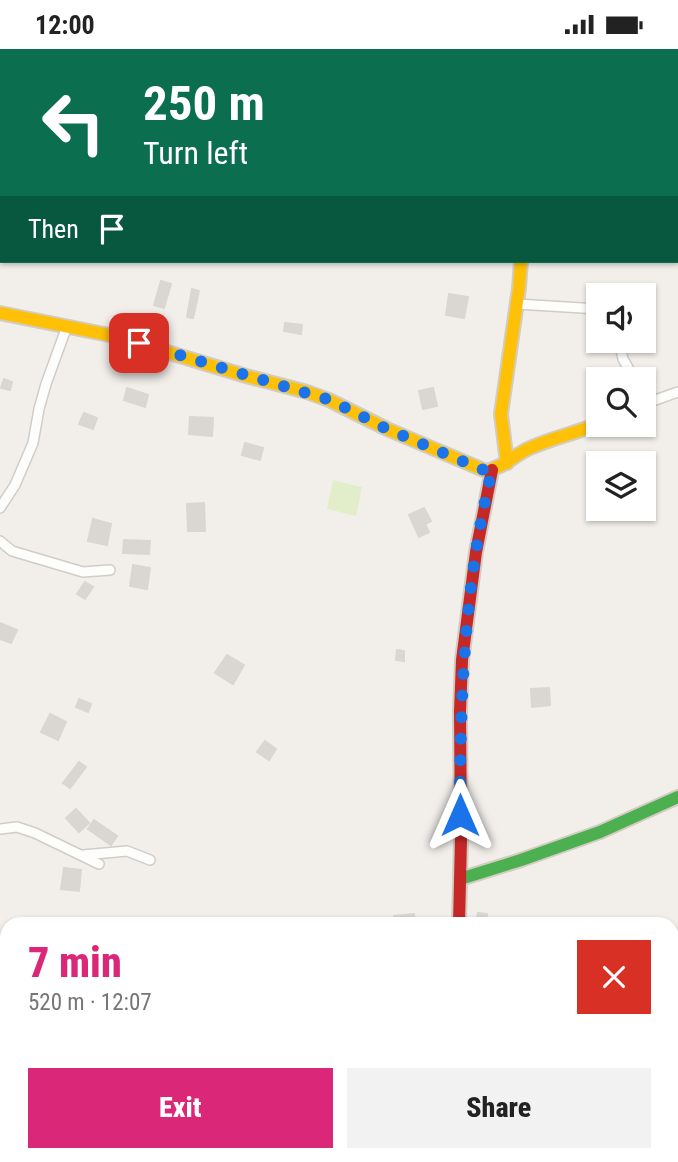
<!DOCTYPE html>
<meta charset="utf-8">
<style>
body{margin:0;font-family:"Roboto Condensed",sans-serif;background:#f2f2f2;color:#222;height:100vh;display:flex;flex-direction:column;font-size:26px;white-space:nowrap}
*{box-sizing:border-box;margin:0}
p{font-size:23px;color:#767676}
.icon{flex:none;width:38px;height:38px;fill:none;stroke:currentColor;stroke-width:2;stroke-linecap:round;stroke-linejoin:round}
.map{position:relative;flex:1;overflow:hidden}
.drawer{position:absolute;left:0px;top:868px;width:679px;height:245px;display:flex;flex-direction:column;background:#fff;border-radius:21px 21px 0 0;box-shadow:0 2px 5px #0004}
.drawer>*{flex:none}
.hud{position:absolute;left:0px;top:0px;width:679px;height:214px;box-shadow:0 2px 5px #0004;background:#0b6e4f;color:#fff;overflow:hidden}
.buttons{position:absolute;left:586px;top:234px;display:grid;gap:14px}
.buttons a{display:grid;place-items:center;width:70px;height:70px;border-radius:0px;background:#fff;box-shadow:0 2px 5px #0004;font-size:35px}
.pin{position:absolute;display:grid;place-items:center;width:60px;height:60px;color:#fff;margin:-30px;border-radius:14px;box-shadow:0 4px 10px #0006}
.me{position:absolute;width:77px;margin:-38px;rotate:0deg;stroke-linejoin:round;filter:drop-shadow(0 0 5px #0008)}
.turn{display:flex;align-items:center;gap:24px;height:147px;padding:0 28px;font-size:32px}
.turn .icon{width:91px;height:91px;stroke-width:2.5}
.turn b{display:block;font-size:49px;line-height:60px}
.then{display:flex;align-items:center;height:66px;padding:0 28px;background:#0003;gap:14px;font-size:26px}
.round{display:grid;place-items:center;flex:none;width:74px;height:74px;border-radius:0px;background:#f2f2f2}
.overview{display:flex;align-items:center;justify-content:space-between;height:119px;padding:0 28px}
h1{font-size:42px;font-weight:800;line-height:52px;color:#db2777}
.primary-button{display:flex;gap:14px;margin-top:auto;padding:14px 28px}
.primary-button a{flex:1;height:80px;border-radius:0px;background:#db2777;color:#fff;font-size:28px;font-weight:800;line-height:80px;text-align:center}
.primary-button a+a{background:#f2f2f2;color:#222}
.status{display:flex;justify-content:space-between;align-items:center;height:49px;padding:0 35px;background:#fff;direction:ltr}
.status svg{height:19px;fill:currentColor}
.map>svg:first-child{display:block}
</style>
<div class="status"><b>12:00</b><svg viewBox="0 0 49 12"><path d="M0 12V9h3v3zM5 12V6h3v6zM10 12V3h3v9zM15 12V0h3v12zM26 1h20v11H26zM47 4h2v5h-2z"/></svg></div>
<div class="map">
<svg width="678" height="1113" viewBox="0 0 678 1113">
<rect width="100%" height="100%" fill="#f2efeb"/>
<polygon fill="#e2eec9" points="333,431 362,438 356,467 327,460"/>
<g fill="#dad6d1" stroke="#dad6d0" stroke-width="2">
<polygon points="161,232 171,235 164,259 154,256"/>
<polygon points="192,240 199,242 193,269 187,268"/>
<polygon points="449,245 468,248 464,269 446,266"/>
<polygon points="285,274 302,276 301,285 284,282"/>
<polygon points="4,330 12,333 10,341 1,339"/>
<polygon points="127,339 148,346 145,358 124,351"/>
<polygon points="433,339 437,357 423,360 419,342"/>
<polygon points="84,364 97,369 93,380 79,375"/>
<polygon points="190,368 213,369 212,387 189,385"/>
<polygon points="245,394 263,399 260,411 242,406"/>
<polygon points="204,454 205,482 188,482 187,455"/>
<polygon points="424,459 431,472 425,475 429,483 419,488 409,466"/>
<polygon points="93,470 111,475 107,496 88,492"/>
<polygon points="124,491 150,492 149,505 123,504"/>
<polygon points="133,516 150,519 147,540 130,537"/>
<polygon points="85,533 93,538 85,550 77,545"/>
<polygon points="0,574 17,581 11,594 0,590"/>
<polygon points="397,601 404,602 404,612 396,611"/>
<polygon points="227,606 244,616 233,635 215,624"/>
<polygon points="549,639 550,656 532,658 531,640"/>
<polygon points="79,650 91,655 88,663 76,658"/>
<polygon points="50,665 66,673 58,691 41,683"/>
<polygon points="265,692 276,700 269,711 257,703"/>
<polygon points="79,713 86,718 70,739 63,734"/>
<polygon points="76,760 89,774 79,783 66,769"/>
<polygon points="94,771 117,787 111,796 88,780"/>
<polygon points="64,819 81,821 79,842 61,840"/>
<polygon points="478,864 487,865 486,875 476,875"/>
<polygon points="414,865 416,875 395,875 394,867"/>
<polygon points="207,1106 224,1106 225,1107 215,1113 212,1113"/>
</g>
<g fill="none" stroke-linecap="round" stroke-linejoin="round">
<defs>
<g id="street">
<polyline points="553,2 553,0"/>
<polyline points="677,96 678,95"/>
<polyline points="517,255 598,260"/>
<polyline points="619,292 623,310 635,331"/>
<polyline points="644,355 678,343"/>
<polyline points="0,459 15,436 33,394 39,360 46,335 67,277"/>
<polyline points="0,492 12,502 83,523 110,521"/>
<polyline points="0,780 17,778 35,784 99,815"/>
<polyline points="83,806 127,802 150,811"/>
<polyline points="672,951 678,952"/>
<polyline points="547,1106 552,1113"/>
<polyline points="40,1113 47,1108 53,1106"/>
</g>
<polyline id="fast" points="460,830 521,811 600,783 678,748"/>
<g id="slow">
<path d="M0 264 114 287 246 327 307 343 329 351 387 380 486 422C503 419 514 406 530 399 552 389 576 384 598 375"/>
<polyline points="507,414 501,365 519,239 521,212"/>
</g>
<polyline id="jam" points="459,875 461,789 460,662 462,611 476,503 492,421"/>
</defs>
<use href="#street" stroke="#d0cdc8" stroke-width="12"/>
<use href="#fast" stroke="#d2ccc1" stroke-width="16"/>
<use href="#slow" stroke="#d2ccc1" stroke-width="16"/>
<use href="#jam" stroke="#d2ccc1" stroke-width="16"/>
<use href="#street" stroke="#fdfdfc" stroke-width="9"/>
<use href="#fast" stroke="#4caf50" stroke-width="12"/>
<use href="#slow" stroke="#ffc107" stroke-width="12"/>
<use href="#jam" stroke="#c62828" stroke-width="12"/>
</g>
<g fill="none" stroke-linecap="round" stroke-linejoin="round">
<path stroke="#1a73e8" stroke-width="12" stroke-dasharray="0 21.6" d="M139 294 330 351 387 380 486 422 492 421C464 536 460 649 460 766"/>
</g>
</svg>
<div class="buttons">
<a><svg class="icon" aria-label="sound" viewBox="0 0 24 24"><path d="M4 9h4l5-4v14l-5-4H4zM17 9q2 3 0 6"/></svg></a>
<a><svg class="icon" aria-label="search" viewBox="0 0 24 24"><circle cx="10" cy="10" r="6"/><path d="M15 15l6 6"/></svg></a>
<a><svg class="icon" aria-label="layers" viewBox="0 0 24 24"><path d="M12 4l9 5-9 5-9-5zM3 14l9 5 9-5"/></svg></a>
</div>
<div class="pin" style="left:139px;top:294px;background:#d93025"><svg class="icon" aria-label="arrive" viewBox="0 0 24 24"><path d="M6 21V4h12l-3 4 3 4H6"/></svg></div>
<svg class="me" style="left:460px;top:766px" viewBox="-20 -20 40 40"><path d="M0-17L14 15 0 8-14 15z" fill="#1a73e8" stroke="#fff" stroke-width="4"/></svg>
<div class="hud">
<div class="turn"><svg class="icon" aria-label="left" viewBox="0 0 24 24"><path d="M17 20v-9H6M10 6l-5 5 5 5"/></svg><div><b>250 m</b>Turn left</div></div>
<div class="then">Then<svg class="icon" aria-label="arrive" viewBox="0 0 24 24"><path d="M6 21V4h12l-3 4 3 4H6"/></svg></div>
</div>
<section class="drawer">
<div class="overview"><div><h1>7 min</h1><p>520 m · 12:07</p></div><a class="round" style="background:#d93025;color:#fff"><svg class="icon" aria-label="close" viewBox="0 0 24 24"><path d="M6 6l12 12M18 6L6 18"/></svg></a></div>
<div class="primary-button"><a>Exit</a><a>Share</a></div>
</section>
</div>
